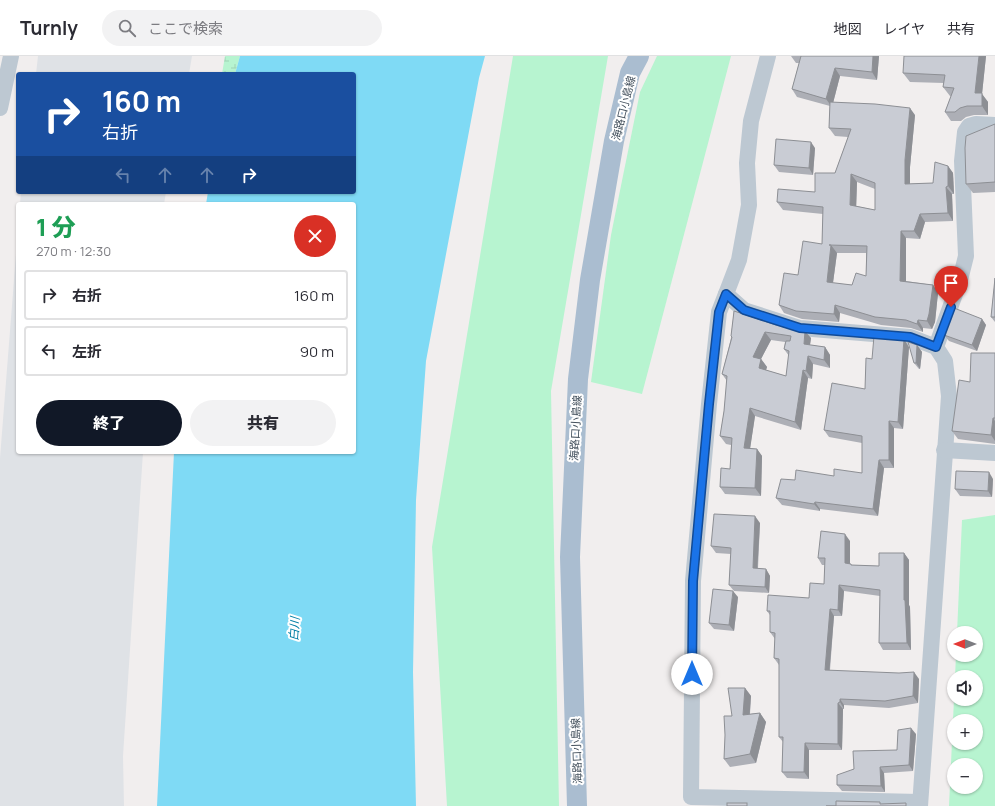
<!DOCTYPE html>
<html lang="ja">
<meta charset="utf-8">
<style>
body{margin:0;font-family:Manrope,"Noto Sans JP",sans-serif;background:#f2f2f3;color:#2b2b33;height:100vh;display:flex;flex-direction:column;font-size:15px;white-space:nowrap}
*{box-sizing:border-box;margin:0}
p{font-size:13px;color:#7c7c81}
.icon{flex:none;width:22px;height:22px;fill:none;stroke:currentColor;stroke-width:2;stroke-linecap:round;stroke-linejoin:round}
.map{position:relative;flex:1;overflow:hidden}
.drawer{position:absolute;left:16px;top:146px;width:340px;height:252px;display:flex;flex-direction:column;background:#fff;border-radius:4px;box-shadow:0 1px 3px #0004}
.drawer>*{flex:none}
.guide{position:absolute;left:16px;top:16px;width:340px;height:122px;border-radius:4px;box-shadow:0 1px 3px #0004;background:#1a4fa0;color:#fff;overflow:hidden}
.needle{width:26px;rotate:270deg}
.controls{position:absolute;left:947px;top:570px;display:grid;gap:8px}
.controls a{display:grid;place-items:center;width:36px;height:36px;border-radius:50%;background:#fff;box-shadow:0 1px 3px #0004;font-size:20px}
.pin{position:absolute;display:grid;place-items:center;width:34px;height:34px;color:#fff;margin:-41px -17px;border-radius:50% 50% 50% 0;rotate:-45deg;box-shadow:0 0 4px #0007}
.pin .icon{rotate:45deg}
.me{position:absolute;width:44px;margin:-22px;rotate:0deg;stroke-linejoin:round;filter:drop-shadow(0 0 3px #0008)}
.turn{display:flex;align-items:center;gap:14px;height:84px;padding:0 20px;font-size:18px}
.turn .icon{width:52px;height:52px;stroke-width:2.5}
.turn b{display:block;font-size:28px;line-height:34px}
.lanes{display:flex;align-items:center;height:38px;padding:0 20px;background:#0003;justify-content:center;gap:20px;direction:ltr}
.lanes .off{opacity:.35}
.round{display:grid;place-items:center;flex:none;width:42px;height:42px;border-radius:21px;background:#f2f2f3}
.headline{display:flex;align-items:center;justify-content:space-between;height:68px;padding:0 20px}
h1{font-size:24px;font-weight:800;line-height:30px;color:#1e9e55}
.button{display:flex;gap:8px;margin-top:auto;padding:8px 20px}
.button a{flex:1;height:46px;border-radius:24px;background:#111827;color:#fff;font-size:16px;font-weight:800;line-height:46px;text-align:center}
.button a+a{background:#f2f2f3;color:#2b2b33}
ul{padding:0;list-style:none}
li{display:flex;align-items:center;gap:12px;height:50px;margin:0 8px 6px;padding:0 12px;border:2px solid #e1e1e2;border-radius:4px}
li div{flex:1}
li b{display:block;font-size:15px}
li em{font-style:normal}
header{display:flex;align-items:center;gap:24px;box-sizing:border-box;height:56px;padding:0 20px;background:#fff;border-bottom:1px solid #e1e1e2}
header strong{font-size:19px}
nav{display:flex;gap:22px;margin-inline-start:auto;font-size:14px}
.search{width:280px;height:36px;background:#f2f2f3;display:flex;align-items:center;gap:10px;box-sizing:border-box;padding:0 14px;border-radius:22px;color:#7c7c81;font-size:15px}
.map>svg:first-child{display:block}
</style>
<header>
<strong>Turnly</strong>
<div class="search"><svg class="icon" aria-label="search" viewBox="0 0 24 24"><circle cx="10" cy="10" r="6"/><path d="M15 15l6 6"/></svg>ここで検索</div>
<nav><a>地図</a><a>レイヤ</a><a>共有</a></nav>
</header>
<div class="map">
<svg width="995" height="750" viewBox="0 0 995 750">
<defs>
<pattern id="wetland-marsh" width="20" height="14" patternUnits="userSpaceOnUse"><rect width="20" height="14" fill="#b7f4d0"/><path d="M1 5h8M5 5V1M11 12h8M15 12V8" fill="none" stroke="#9fd3b5"/></pattern>
</defs>
<rect width="100%" height="100%" fill="#f1eeee"/>
<g fill="#dfe2e6">
<polygon points="38,0 192,0 189,18 36,18"/>
<polygon points="21,136 166,136 164,148 20,148"/>
<polygon points="18,173 18,396 143,396 123,700 124,750 0,750 0,402"/>
</g>
<g fill="#b7f4d0" fill-rule="evenodd">
<polygon points="513,0 608,0 551,335 559,750 447,750 432,491"/>
<polygon points="657,0 731,0 642,338 591,326 611,179 640,36"/>
<path d="M995 459V750H949L954 643H976V621H955L956 599H976V577H957L962 464ZM954 665H976V687H954ZM954 709H976V731H954Z"/>
</g>
<polygon fill="url(#wetland-marsh)" points="225,0 240,0 235,18 222,18"/>
<polygon fill="#7fdaf5" points="240,0 485,0 479,22 426,305 416,444 413,616 416,750 157,750 174,396 354,396 354,148 206,148 208,136 354,136 354,18 235,18"/>
<g fill="none" stroke-linecap="round" stroke-linejoin="round">
<g stroke="#bdc8d2" stroke-width="16">
<polyline points="768,0 751,65 747,107 749,149 739,204 726,238 744,254 800,272 910,281 936,291 945,305 949,340 920,750"/>
<polyline points="0,52 11,0"/>
<polyline points="726,238 719,256 709,348 693,525 691,741 920,746"/>
<polyline points="936,291 960,224 966,200 962,105 965,76 969,70 976,68 995,69"/>
<polyline points="944,394 995,397"/>
</g>
<polyline stroke="#aabdd0" stroke-width="20" points="577,750 570,501 578,323 590,224 614,85 630,17 639,0"/>
</g>
<g fill="#adafb6" fill-rule="evenodd">
<path d="M791 0H879L877 24 840 20 833 47 915 59 910 111V128L933 127 948 110 953 117 954 138H952L953 165 925 166 920 183 906 182V225L933 229 938 237 935 266 932 273 923 272V276L911 272 881 269 840 257 839 266 802 263 784 257 779 249 798 219 822 188 823 158 783 154 777 146 815 136 835 117 848 81 835 80 829 72 830 50 797 41 792 33 799 7H796ZM857 126 875 133V154L856 150ZM837 197H866V220L852 229 833 227Z"/>
<polygon points="986,0 982,38 988,46 988,59 974,59 966,61 961,65 951,65 945,56 951,40 950,40 943,31 944,27 910,26 903,17"/>
<polygon points="995,68 995,136 973,137 966,128"/>
<polygon points="815,92 813,119 779,116 774,109"/>
<polygon points="995,222 995,266 991,261"/>
<path d="M734 255 811 282 810 289 825 291 830 299V312L813 308 812 323 808 322 801 374 755 360 750 392 757 393 762 400 761 440 725 438 720 431 730 413 731 389 726 388 720 380 724 355 727 325 722 318 731 282V280ZM771 284 785 286 784 293 789 300 786 320 766 314 767 311 761 303Z"/>
<polygon points="982,263 986,269 977,295 949,285 944,279"/>
<polygon points="917,289 922,296 920,313 919,313 914,307"/>
<polygon points="909,291 903,373 894,372 894,412 884,412 878,460 820,453 820,455 782,449 776,442 795,424 862,417 862,387 829,381 824,374 865,333 872,303"/>
<polygon points="995,297 995,388 958,383 952,375 970,326"/>
<polygon points="993,423 992,441 960,440 955,433"/>
<polygon points="760,467 758,512 766,513 770,520 769,537 734,535 729,529 731,498 716,497 711,490"/>
<polygon points="850,485 850,508 852,509 879,510 904,497 909,504 909,549 910,551 911,594 883,594 879,587 880,540 844,535 842,560 834,560 830,614 919,623 918,647 889,652 844,649 844,653 843,653 842,694 809,694 809,723 787,722 782,716 783,686 779,681 779,609 774,602 775,583 770,576 770,559 767,555 809,542 824,528 825,509 822,509 818,502"/>
<polygon points="738,541 734,575 714,573 709,567"/>
<polygon points="745,632 751,640 750,658 760,657 766,666 756,707 730,711 724,703 732,660"/>
<polygon points="916,678 913,715 884,717 885,736 842,735 837,729 854,713 897,694"/>
</g>
<g fill="#8d8f94">
<polygon points="873,0 879,0 877,24 872,16"/>
<polygon points="979,0 986,0 982,38 988,46 988,59 982,50 975,37"/>
<polygon points="835,12 840,20 832,51 826,43"/>
<polygon points="910,52 915,59 910,111 910,136 905,128 905,104"/>
<polygon points="811,86 815,92 813,119 809,112"/>
<polygon points="948,110 953,117 954,138 948,130"/>
<polygon points="851,118 857,126 856,157 850,149"/>
<polygon points="946,131 952,138 953,165 948,157"/>
<polygon points="920,158 925,166 920,183 914,175"/>
<polygon points="901,175 906,182 906,233 900,225"/>
<polygon points="831,189 837,197 832,234 827,226"/>
<polygon points="933,229 938,237 935,266 932,273 927,265"/>
<polygon points="835,249 840,257 839,266 834,258"/>
<polygon points="982,263 986,269 977,295 972,289"/>
<polygon points="918,264 923,272 923,276 917,268"/>
<polygon points="805,275 811,282 809,295 804,288"/>
<polygon points="765,276 771,284 761,303 767,311 764,320 759,312 753,301"/>
<polygon points="904,283 909,291 903,373 898,366"/>
<polygon points="917,289 922,296 920,313 916,307"/>
<polygon points="825,291 830,299 830,312 824,304"/>
<polygon points="808,300 813,308 812,323 806,315"/>
<polygon points="803,314 808,322 801,374 795,366"/>
<polygon points="750,352 755,360 749,400 744,392"/>
<polygon points="993,362 995,365 995,385 991,379"/>
<polygon points="889,365 894,372 894,412 889,404"/>
<polygon points="757,393 762,400 761,440 755,432"/>
<polygon points="879,404 884,412 878,460 873,453"/>
<polygon points="989,416 993,423 992,441 988,435"/>
<polygon points="815,446 820,453 820,455 814,448"/>
<polygon points="755,460 760,467 757,518 753,512"/>
<polygon points="845,478 850,485 850,514 845,507"/>
<polygon points="904,497 909,504 909,549 910,551 911,594 907,587 904,544"/>
<polygon points="766,513 770,520 769,537 765,531"/>
<polygon points="839,529 844,535 842,560 838,554"/>
<polygon points="733,535 738,541 734,575 729,569"/>
<polygon points="830,553 834,560 829,620 825,614"/>
<polygon points="914,616 919,623 918,647 913,640"/>
<polygon points="745,632 751,640 749,667 743,659"/>
<polygon points="840,643 844,649 844,653 840,646"/>
<polygon points="838,647 843,653 842,694 838,688"/>
<polygon points="760,657 766,666 756,707 750,698"/>
<polygon points="911,672 916,678 913,715 909,709"/>
<polygon points="805,687 809,694 809,723 804,716"/>
<polygon points="880,711 884,717 885,736 881,730"/>
</g>
<g fill="#c9ccd4" stroke="#8d8f94" fill-rule="evenodd">
<polygon points="801,0 873,0 872,16 835,12 826,43 792,33"/>
<polygon points="904,0 979,0 975,37 982,37 982,50 967,50 960,52 955,56 945,56 954,32 943,31 945,19 903,17"/>
<path d="M830 46 875 48 910 52 905 104V128L933 127 935 106 948 110V130L946 131 948 157 920 158 914 175H901L900 225 933 229 929 258 927 265 918 264 917 268 906 264 875 261 835 249 834 258 796 255 779 249 784 217 798 219 803 185 822 188 823 151 777 146 778 133 815 136V117H835L851 73 829 72ZM851 118 875 127V154L850 149ZM829 189 867 190 866 220 856 217 852 229 827 226 831 189Z"/>
<polygon points="995,68 995,126 966,128 965,92 966,80"/>
<polygon points="776,83 811,86 809,112 774,109"/>
<polygon points="995,222 995,261 991,261"/>
<polygon points="954,252 982,263 972,289 944,279"/>
<path d="M734 255 776 269 792 273 805 275 804 288 825 291 824 304 808 300 806 315 803 314 795 366 750 352 744 392 757 393 755 432 720 431 721 412 730 413 732 382 720 380 724 355 727 320 722 318 732 281 731 280ZM765 276 791 280 790 285H786L784 293 789 295 786 320 759 312 761 303 753 301Z"/>
<polygon points="874,280 904,283 898,366 889,365 889,404 879,404 873,453 815,446 814,448 776,442 781,423 795,424 796,414 834,420 834,413 862,417 862,380 824,374 832,327 865,333 866,302 872,303"/>
<polygon points="908,286 917,289 916,307 914,307"/>
<polygon points="971,297 995,297 995,362 993,362 991,379 952,375 959,324 970,326"/>
<polygon points="956,415 989,416 988,435 955,433"/>
<polygon points="714,458 755,460 753,512 766,513 765,531 729,529 731,492 711,490"/>
<polygon points="821,475 845,478 845,507 851,508 851,509 879,510 879,497 904,497 904,544 905,544 907,587 879,587 880,534 839,529 838,554 830,553 825,614 899,617 914,616 913,640 885,645 840,643 840,646 838,647 838,688 805,687 804,716 782,716 783,681 779,681 779,603 774,602 775,577 770,576 770,555 767,555 768,539 809,542 810,527 824,528 825,502 818,502"/>
<polygon points="713,533 733,535 729,569 709,567"/>
<polygon points="728,632 745,632 743,659 760,657 750,698 724,703 725,679 724,660 732,660"/>
<polygon points="911,672 909,709 880,711 881,730 837,729 837,719 854,713 853,695 897,694 898,674"/>
<polygon points="836,745 880,746 880,748 906,747 906,750 826,750 836,750"/>
<rect x="727" y="747" width="20" height="3"/>
</g>
<g fill="none" stroke-linecap="round" stroke-linejoin="round">
<defs>
<polyline id="route" points="692,618 693,525 709,348 719,256 726,238 744,254 800,272 910,281 936,291 951,251"/>
</defs>
<use href="#route" stroke="#114b97" stroke-width="10"/>
<use href="#route" stroke="#1a73e8" stroke-width="7"/>
</g>
<g text-anchor="middle" dominant-baseline="central" stroke-width="4" stroke-linejoin="round" paint-order="stroke">
<g font-size="11" fill="#44515d" stroke="#fff">
<text transform="translate(623 52) rotate(-76)">海路口小島線</text>
<text transform="translate(575 372) rotate(-87)">海路口小島線</text>
<text transform="translate(576 695) rotate(-92)">海路口小島線</text>
</g>
<g font-size="12" font-style="italic" fill="#027fa5" stroke="#fff">
<text transform="translate(294 573) rotate(-86)">白川</text>
</g>
</g>
</svg>
<div class="controls">
<a><svg class="needle" viewBox="-14 -14 28 28"><path d="M0-13l5 13h-10z" fill="#e53935"/><path d="M0 13l5-13h-10z" fill="#7c7c81"/></svg></a>
<a><svg class="icon" aria-label="sound" viewBox="0 0 24 24"><path d="M4 9h4l5-4v14l-5-4H4zM17 9q2 3 0 6"/></svg></a>
<a>+</a>
<a>−</a>
</div>
<div class="pin" style="left:951px;top:251px;background:#d93025"><svg class="icon" aria-label="arrive" viewBox="0 0 24 24"><path d="M6 21V4h12l-3 4 3 4H6"/></svg></div>
<svg class="me" style="left:692px;top:618px" viewBox="-20 -20 40 40"><circle r="19" fill="#fff"/><path d="M0-13L10 11 0 6-10 11z" fill="#1a73e8"/></svg>
<div class="guide">
<div class="turn"><svg class="icon" aria-label="right" viewBox="0 0 24 24"><path d="M7 20v-9h11M14 6l5 5-5 5"/></svg><div><b>160 m</b>右折</div></div>
<div class="lanes"><svg class="icon off" aria-label="left" viewBox="0 0 24 24"><path d="M17 20v-9H6M10 6l-5 5 5 5"/></svg><svg class="icon off" aria-label="ahead" viewBox="0 0 24 24"><path d="M12 20V5M6 11l6-6 6 6"/></svg><svg class="icon off" aria-label="ahead" viewBox="0 0 24 24"><path d="M12 20V5M6 11l6-6 6 6"/></svg><svg class="icon" aria-label="right" viewBox="0 0 24 24"><path d="M7 20v-9h11M14 6l5 5-5 5"/></svg></div>
</div>
<section class="drawer">
<div class="headline"><div><h1>1 分</h1><p>270 m · 12:30</p></div><a class="round" style="background:#d93025;color:#fff"><svg class="icon" aria-label="close" viewBox="0 0 24 24"><path d="M6 6l12 12M18 6L6 18"/></svg></a></div>
<ul>
<li><svg class="icon" aria-label="right" viewBox="0 0 24 24"><path d="M7 20v-9h11M14 6l5 5-5 5"/></svg><div><b>右折</b></div><em>160 m</em></li>
<li><svg class="icon" aria-label="left" viewBox="0 0 24 24"><path d="M17 20v-9H6M10 6l-5 5 5 5"/></svg><div><b>左折</b></div><em>90 m</em></li>
</ul>
<div class="button"><a>終了</a><a>共有</a></div>
</section>
</div>
